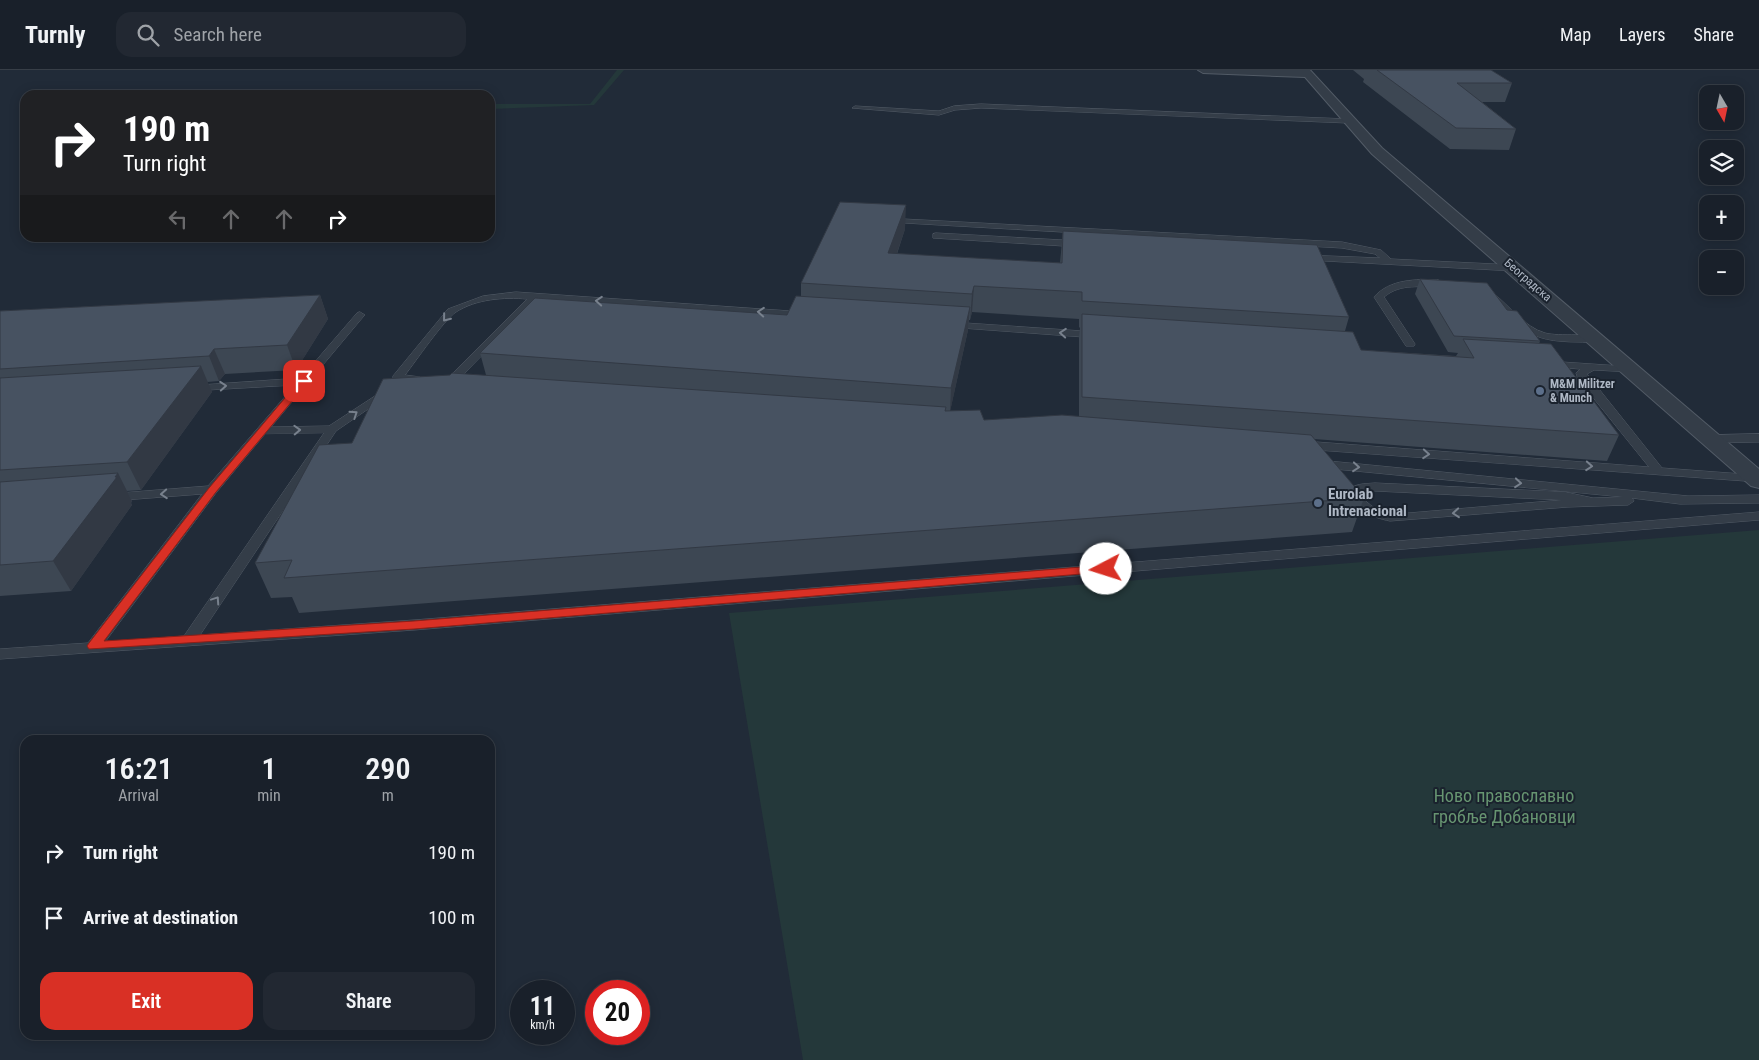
<!DOCTYPE html>
<meta charset="utf-8">
<style>
body{margin:0;font-family:"Roboto Condensed",sans-serif;background:#222832;color:#f1f3f6;height:100vh;display:flex;flex-direction:column;font-size:19px;white-space:nowrap}
*{box-sizing:border-box;margin:0}
p{font-size:16px;color:#9fa3a8}
.icon{flex:none;width:28px;height:28px;fill:none;stroke:currentColor;stroke-width:2;stroke-linecap:round;stroke-linejoin:round}
.map{position:relative;flex:1;overflow:hidden}
.side{position:absolute;left:20px;top:665px;width:475px;height:305px;display:flex;flex-direction:column;background:#19202a;border-radius:15px;box-shadow:0 2px 12px #0003,0 0 0 1px #373e47}
.side>*{flex:none}
.hud{position:absolute;left:20px;top:20px;width:475px;height:152px;border-radius:15px;box-shadow:0 2px 12px #0003,0 0 0 1px #373e47;background:#202124;color:#fff;overflow:hidden}
.needle{width:32px;rotate:171deg}
.fabs{position:absolute;left:1699px;top:15px;display:grid;gap:10px}
.fabs a{display:grid;place-items:center;width:45px;height:45px;border-radius:10px;background:#19202a;box-shadow:0 2px 12px #0003,0 0 0 1px #373e47;font-size:25px}
.speed{position:absolute;left:510px;top:910px;display:flex;gap:10px;font-size:25px;font-weight:700;text-align:center}
.speed>*{display:grid;place-content:center;width:65px;height:65px;border-radius:50%;background:#19202a;box-shadow:0 2px 12px #0003,0 0 0 1px #373e47;line-height:1}
.speed small{font-size:12px;font-weight:400}
.speed .limit{border:8px solid #d22;background:#fff;color:#111}
.pin{position:absolute;display:grid;place-items:center;width:42px;height:42px;color:#fff;margin:-21px;border-radius:10px;box-shadow:0 2px 8px #0006}
.me{position:absolute;width:55px;margin:-28px;rotate:265deg;stroke-linejoin:round;filter:drop-shadow(0 0 4px #0008)}
.turn{display:flex;align-items:center;gap:18px;height:105px;padding:0 20px;font-size:22px}
.turn .icon{width:65px;height:65px;stroke-width:2.5}
.turn b{display:block;font-size:35px;line-height:42px}
.lanes{display:flex;align-items:center;height:48px;padding:0 20px;background:#0003;justify-content:center;gap:25px;direction:ltr}
.lanes .off{opacity:.35}
.eta{display:flex;justify-content:space-evenly;align-items:center;height:85px;text-align:center}
.eta b{font-size:30px;font-weight:600;line-height:35px}
.action{display:flex;gap:10px;margin-top:auto;padding:10px 20px}
.action a{flex:1;height:58px;border-radius:15px;background:#d93025;color:#fff;font-size:20px;font-weight:600;line-height:58px;text-align:center}
.action a+a{background:#222832;color:#f1f3f6}
ul{padding:0;list-style:none}
li{display:flex;align-items:center;gap:15px;height:65px;padding:0 20px}
li div{flex:1}
li b{display:block;font-size:19px}
li em{font-style:normal}
header{display:flex;align-items:center;gap:30px;box-sizing:border-box;height:70px;padding:0 25px;background:#19202a;border-bottom:1px solid #373e47}
header strong{font-size:24px}
nav{display:flex;gap:28px;margin-inline-start:auto;font-size:18px}
.search{width:350px;height:45px;background:#222832;display:flex;align-items:center;gap:12px;box-sizing:border-box;padding:0 18px;border-radius:15px;color:#9fa3a8;font-size:19px}
.map>svg:first-child{display:block}
</style>
<header>
<strong>Turnly</strong>
<div class="search"><svg class="icon" aria-label="search" viewBox="0 0 24 24"><circle cx="10" cy="10" r="6"/><path d="M15 15l6 6"/></svg>Search here</div>
<nav><a>Map</a><a>Layers</a><a>Share</a></nav>
</header>
<div class="map">
<svg width="1759" height="990" viewBox="0 0 1759 990">
<rect width="100%" height="100%" fill="#212b38"/>
<g fill="#24383a">
<polygon points="617,0 624,0 594,35 490,39 490,34 590,34"/>
<polygon points="1759,460 1759,990 803,990 729,543"/>
</g>
<g fill="none" stroke-linecap="round" stroke-linejoin="round">
<defs>
<g id="service">
<polygon points="981,34 1348,49 1351,51 1348,53 981,38 955,40 939,45 852,38 855,36 939,41 954,36"/>
<polygon points="884,148 1342,172 1381,180 1391,189 1515,195 1519,198 1515,201 1306,190 1303,189 1303,185 1380,188 1375,184 1342,178 887,152 883,150"/>
<polygon points="936,163 1080,171 1084,174 1080,177 933,168 933,164"/>
<path d="M1438 210 1443 213 1441 215C1420 219 1402 212 1384 227L1415 274 1414 276H1406L1374 227C1390 209 1416 209 1438 210Z"/>
<path d="M516 222 805 242 810 245 805 248 537 229 456 312H448V308L527 229C504 227 476 229 456 242 443 251 416 291 405 305L420 307V311L393 310V306L448 239 483 226Z"/>
<path d="M1487 223H1493C1510 236 1524 257 1545 263 1559 267 1594 262 1602 269 1597 274 1587 272 1580 272 1522 272 1527 257 1487 227Z"/>
<path d="M360 242 365 245 363 247 271 357 329 356 381 322H389L390 324 336 361 200 565 414 550 1759 442V450L414 560 0 589V579L88 573 202 424 111 431 105 427 107 424 208 416 295 315 190 321 185 318 186 316 301 308 357 243ZM324 363 184 566 105 572 216 423 265 364Z"/>
<polygon points="951,252 1097,262 1102,265 1097,268 948,257 948,253"/>
<polygon points="1547,291 1636,297 1636,301 1632,302 1594,300 1587,304 1662,398 1756,405 1759,406 1759,412 1303,379 1297,375 1303,371 1649,397 1578,309 1576,303 1580,299 1543,296 1542,294"/>
<polygon points="1759,364 1759,372 1710,373 1704,369 1710,365"/>
<path d="M1318 390 1688 426 1759 425V433L1680 434 1632 428 1634 431 1628 435 1568 437 1390 451C1370 447 1357 440 1347 422 1354 413 1364 414 1375 413L1565 422 1593 428 1623 427 1314 397 1312 394ZM1375 421 1562 430 1397 444C1381 443 1368 437 1360 423Z"/>
</g>
<polygon id="minor" points="1198,0 1310,0 1382,78 1759,399 1759,418 1751,416 1372,84 1305,7 1203,3"/>
</defs>
<use href="#service" stroke="#525b66" stroke-width="1"/>
<use href="#minor" stroke="#525b66" stroke-width="2"/>
<use href="#service" fill="#343d48" fill-rule="evenodd"/>
<use href="#minor" fill="#343d48" fill-rule="evenodd"/>
</g>
<g fill="#3d4753" fill-rule="evenodd">
<polygon points="1353,0 1491,0 1512,13 1505,32 1482,32 1516,59 1509,80 1450,79 1363,12 1364,9"/>
<path d="M905 159 897 184 1060 193 1063 161 1349 247 1345 261 1361 280 1456 286 1458 283 1448 282 1415 224 1420 209 1507 240 1540 271 1539 274 1619 365 1607 391 1314 369 1364 428 1352 462 299 543 292 527 271 528 255 493 352 373 486 305 480 283 787 245 801 226V213ZM972 242 1079 249V257L1080 258 1079 267V347L984 350 950 341 968 260 969 250H970Z"/>
<polygon points="320,225 328,249 296,300 225,304 219,311 207,312 212,322 141,420 127,421 132,431 131,433 132,435 71,521 0,526 0,241"/>
</g>
<g fill="#323944">
<polygon points="906,135 905,159 888,209 888,183"/>
<polygon points="974,216 972,242 970,250 972,224"/>
<polygon points="320,225 328,249 296,300 287,275"/>
<polygon points="970,237 968,260 950,342 951,318"/>
<polygon points="214,279 225,304 219,311 209,286"/>
<polygon points="201,296 212,322 141,420 127,392"/>
<polygon points="118,403 132,431 131,433 132,435 71,521 53,491"/>
</g>
<g fill="#475261" stroke="#323944">
<polygon points="1377,0 1491,0 1512,13 1457,13 1516,59 1456,58"/>
<polygon points="840,132 906,135 888,183 1062,193 1063,161 1317,175 1349,247 1082,231 1082,222 974,216 972,224 801,213"/>
<polygon points="1420,209 1487,213 1507,240 1517,241 1540,271 1454,266"/>
<polygon points="320,225 287,275 214,279 209,286 0,299 0,241"/>
<polygon points="796,226 970,237 951,318 480,283 535,228 787,245"/>
<polygon points="1082,244 1353,262 1361,280 1474,288 1463,269 1551,274 1619,365 1082,327"/>
<polygon points="201,296 127,392 0,400 0,308"/>
<polygon points="452,303 946,337 945,341 980,340 984,350 1062,345 1311,365 1364,428 284,508 292,490 255,493 319,375 352,373 383,309 450,305"/>
<polygon points="118,403 115,407 117,407 53,491 0,495 0,412"/>
</g>
<defs><path id="oneway-chevron" d="M-2-3.5L2.5 0L-2 3.5" fill="none" stroke-width="1.6" stroke-linecap="round" stroke-linejoin="round" transform="scale(1.25)"/></defs>
<g stroke="#78818d">
<use href="#oneway-chevron" transform="translate(599 231) rotate(-176)"/>
<use href="#oneway-chevron" transform="translate(761 242) rotate(-176)"/>
<use href="#oneway-chevron" transform="translate(446 248) rotate(129)"/>
<use href="#oneway-chevron" transform="translate(1063 263) rotate(-176)"/>
<use href="#oneway-chevron" transform="translate(223 316) rotate(-4)"/>
<use href="#oneway-chevron" transform="translate(354 344) rotate(-34)"/>
<use href="#oneway-chevron" transform="translate(297 360) rotate(-2)"/>
<use href="#oneway-chevron" transform="translate(1426 384) rotate(4)"/>
<use href="#oneway-chevron" transform="translate(1589 396) rotate(4)"/>
<use href="#oneway-chevron" transform="translate(1356 397) rotate(5)"/>
<use href="#oneway-chevron" transform="translate(1518 413) rotate(5)"/>
<use href="#oneway-chevron" transform="translate(164 424) rotate(176)"/>
<use href="#oneway-chevron" transform="translate(1456 443) rotate(175)"/>
<use href="#oneway-chevron" transform="translate(216 530) rotate(-56)"/>
</g>
<polygon fill="#d93025" stroke="#8d1f18" points="301,309 309,311 216,422 104,571 414,551 1106,495 1112,499 1106,502 414,559 89,579 87,576 89,573 209,418"/>
<g fill="#5c6f8a" stroke="#1a222d" stroke-width="2">
<circle cx="1540" cy="321" r="5"/>
<circle cx="1318" cy="433" r="5"/>
</g>
<g text-anchor="middle" dominant-baseline="central" stroke-width="4" stroke-linejoin="round" paint-order="stroke">
<g font-size="12" fill="#afb8c5" stroke="#1a222d">
<text transform="translate(1528 210) rotate(41)">Београдска</text>
</g>
<g font-size="12" font-weight="bold" fill="#afb8c5" stroke="#1a222d" text-anchor="start">
<text x="1550" y="314">M&amp;M Militzer<tspan x="1550" dy="14">&amp; Munch</tspan></text>
</g>
<g font-size="15" font-weight="bold" fill="#afb8c5" stroke="#1a222d" text-anchor="start">
<text x="1328" y="424">Eurolab<tspan x="1328" dy="17">Intrenacional</tspan></text>
</g>
<g font-size="18" fill="#679571" stroke="#1a222d">
<text x="1504" y="725">Ново православно<tspan x="1504" dy="21">гробље Добановци</tspan></text>
</g>
</g>
</svg>
<div class="fabs">
<a><svg class="needle" viewBox="-14 -14 28 28"><path d="M0-13l5 13h-10z" fill="#e53935"/><path d="M0 13l5-13h-10z" fill="#9fa3a8"/></svg></a>
<a><svg class="icon" aria-label="layers" viewBox="0 0 24 24"><path d="M12 4l9 5-9 5-9-5zM3 14l9 5 9-5"/></svg></a>
<a>+</a>
<a>−</a>
</div>
<div class="speed"><div>11<small>km/h</small></div><div class="limit">20</div></div>
<div class="pin" style="left:304px;top:311px;background:#d93025"><svg class="icon" aria-label="arrive" viewBox="0 0 24 24"><path d="M6 21V4h12l-3 4 3 4H6"/></svg></div>
<svg class="me" style="left:1106px;top:499px" viewBox="-20 -20 40 40"><circle r="19" fill="#fff"/><path d="M0-13L10 11 0 6-10 11z" fill="#d93025"/></svg>
<div class="hud">
<div class="turn"><svg class="icon" aria-label="right" viewBox="0 0 24 24"><path d="M7 20v-9h11M14 6l5 5-5 5"/></svg><div><b>190 m</b>Turn right</div></div>
<div class="lanes"><svg class="icon off" aria-label="left" viewBox="0 0 24 24"><path d="M17 20v-9H6M10 6l-5 5 5 5"/></svg><svg class="icon off" aria-label="ahead" viewBox="0 0 24 24"><path d="M12 20V5M6 11l6-6 6 6"/></svg><svg class="icon off" aria-label="ahead" viewBox="0 0 24 24"><path d="M12 20V5M6 11l6-6 6 6"/></svg><svg class="icon" aria-label="right" viewBox="0 0 24 24"><path d="M7 20v-9h11M14 6l5 5-5 5"/></svg></div>
</div>
<section class="side">
<div class="eta">
<div><b>16:21</b><p>Arrival</p></div>
<div><b>1</b><p>min</p></div>
<div><b>290</b><p>m</p></div>
</div>
<ul>
<li><svg class="icon" aria-label="right" viewBox="0 0 24 24"><path d="M7 20v-9h11M14 6l5 5-5 5"/></svg><div><b>Turn right</b></div><em>190 m</em></li>
<li><svg class="icon" aria-label="arrive" viewBox="0 0 24 24"><path d="M6 21V4h12l-3 4 3 4H6"/></svg><div><b>Arrive at destination</b></div><em>100 m</em></li>
</ul>
<div class="action"><a>Exit</a><a>Share</a></div>
</section>
</div>
